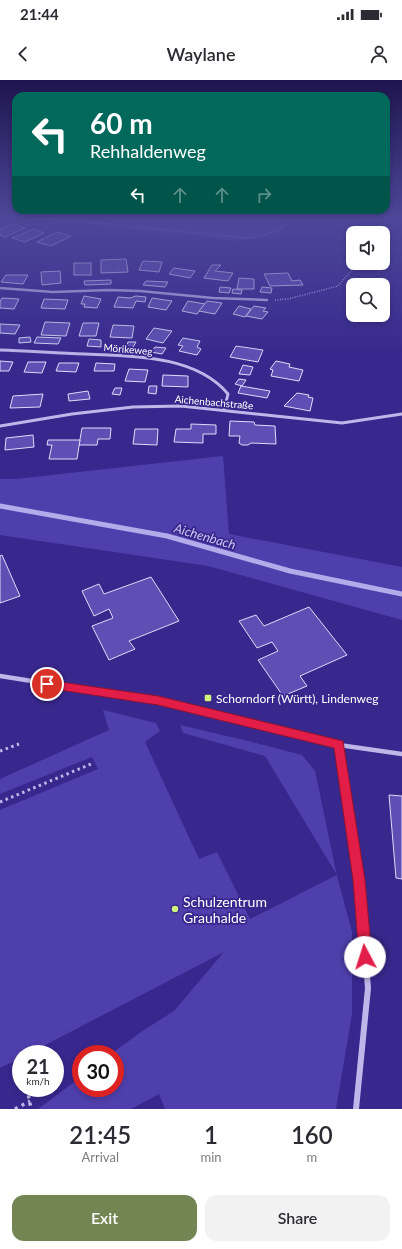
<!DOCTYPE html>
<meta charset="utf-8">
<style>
body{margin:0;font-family:Lato,sans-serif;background:#f2f2f3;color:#2b2b33;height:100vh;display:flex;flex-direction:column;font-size:15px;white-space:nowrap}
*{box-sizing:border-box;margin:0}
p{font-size:13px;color:#7c7c81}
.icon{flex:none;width:22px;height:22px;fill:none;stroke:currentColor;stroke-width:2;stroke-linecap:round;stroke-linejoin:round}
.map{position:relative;height:1029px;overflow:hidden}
.sheet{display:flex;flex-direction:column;background:#fff;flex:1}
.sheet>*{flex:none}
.top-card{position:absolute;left:12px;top:12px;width:378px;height:122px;border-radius:12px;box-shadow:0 2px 6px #0003;background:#00695c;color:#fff;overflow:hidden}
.buttons{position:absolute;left:346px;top:146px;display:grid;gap:8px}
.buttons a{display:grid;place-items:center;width:44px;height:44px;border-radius:8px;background:#fff;box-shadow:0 2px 6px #0003;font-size:20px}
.speed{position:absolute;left:12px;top:965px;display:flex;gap:8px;font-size:20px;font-weight:700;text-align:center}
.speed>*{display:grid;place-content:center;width:52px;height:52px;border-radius:50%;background:#fff;box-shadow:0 2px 6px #0003;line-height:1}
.speed small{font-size:10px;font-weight:400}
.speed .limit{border:6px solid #d22;background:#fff;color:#111}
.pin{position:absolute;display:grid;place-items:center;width:34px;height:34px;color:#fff;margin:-17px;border:2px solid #fff;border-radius:50%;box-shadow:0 1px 4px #0007}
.me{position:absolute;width:44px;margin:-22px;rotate:355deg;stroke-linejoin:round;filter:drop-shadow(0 0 3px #0008)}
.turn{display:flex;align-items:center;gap:14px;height:84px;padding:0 12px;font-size:18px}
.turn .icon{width:52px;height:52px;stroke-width:2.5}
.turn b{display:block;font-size:28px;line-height:34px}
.lanes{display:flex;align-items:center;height:38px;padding:0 12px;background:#0003;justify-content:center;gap:20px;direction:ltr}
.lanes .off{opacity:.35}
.eta{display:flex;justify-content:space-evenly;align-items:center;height:68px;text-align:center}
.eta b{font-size:24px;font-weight:600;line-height:28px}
.cta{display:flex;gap:8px;margin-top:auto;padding:8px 12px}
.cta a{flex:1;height:46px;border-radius:12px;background:#748554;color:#fff;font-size:16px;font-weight:600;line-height:46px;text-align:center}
.cta a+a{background:#f2f2f3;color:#2b2b33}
.status{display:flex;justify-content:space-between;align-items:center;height:28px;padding:0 20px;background:#fff;direction:ltr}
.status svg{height:11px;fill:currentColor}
header{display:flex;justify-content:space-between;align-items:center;height:52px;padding:0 12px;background:#fff;font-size:18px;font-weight:600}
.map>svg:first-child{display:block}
</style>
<div class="status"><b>21:44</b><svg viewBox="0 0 49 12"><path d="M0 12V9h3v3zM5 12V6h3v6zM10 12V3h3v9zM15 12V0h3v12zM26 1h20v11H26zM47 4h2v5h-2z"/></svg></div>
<header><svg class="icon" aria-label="back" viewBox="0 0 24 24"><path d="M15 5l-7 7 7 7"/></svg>Waylane<svg class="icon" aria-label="person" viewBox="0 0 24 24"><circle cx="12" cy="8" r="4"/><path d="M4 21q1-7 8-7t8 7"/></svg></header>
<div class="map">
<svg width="402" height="1029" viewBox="0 0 402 1029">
<rect width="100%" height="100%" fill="#38278d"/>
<g fill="#4f3fac">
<polygon points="80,137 296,137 286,148 278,152 264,157 238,161 84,144"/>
<polygon points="223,376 229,454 402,487 402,540 208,486 0,455 0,399 16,399"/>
<polygon points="103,630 156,643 160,651 145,662 199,779 217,772 250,839 337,795 265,676 183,653 180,645 252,662 302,675 315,691 337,796 352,852 352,934 336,1029 165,1029 159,1014 131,1029 38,1029 81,997 81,1008 115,1008 115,974 111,974 141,952 174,931 224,872 28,974 21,974 21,978 0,988 0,730 98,689 92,677 0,714 0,699 109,650"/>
</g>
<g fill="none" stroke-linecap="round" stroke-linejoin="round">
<polyline stroke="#b4abeb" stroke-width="5" points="0,426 167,456 290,491 402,514"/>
</g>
<g fill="#5f4fb4" stroke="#dfdbf8">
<polygon points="13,144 25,148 5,157 0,155 0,149"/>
<polygon points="34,149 44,153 25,162 12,158"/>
<polygon points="57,152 71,156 51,166 37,162"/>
<polygon points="126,179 128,192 101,193 101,180"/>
<polygon points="143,181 162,182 159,192 139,190"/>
<rect x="74" y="183" width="17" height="12"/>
<polygon points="212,185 221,185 215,191 233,193 228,201 204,198"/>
<polygon points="174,188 195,191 190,198 169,194"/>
<polygon points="60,191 61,203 42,205 41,192"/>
<polygon points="288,193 292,201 300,200 303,205 270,206 264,194"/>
<polygon points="6,195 28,195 23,204 1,202"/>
<polygon points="239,198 254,199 254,209 237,209"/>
<polygon points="111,200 111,204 85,205 84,201"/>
<polygon points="146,201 168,202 165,207 143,205"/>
<polygon points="220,207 231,208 229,213 219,212"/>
<polygon points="262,207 272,208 271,213 260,212"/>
<polygon points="233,209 242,210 241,214 232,213"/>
<polygon points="84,216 101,219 97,228 84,227 85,224 81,224"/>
<polygon points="136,216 146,217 145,222 136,221 133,228 114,227 118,217 130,218"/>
<polygon points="2,218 19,219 14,229 0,228 0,222"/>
<polygon points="152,218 172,221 166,230 148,227"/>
<polygon points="44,219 68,220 65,229 41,228"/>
<polygon points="188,221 205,224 197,234 182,231"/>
<polygon points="207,221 222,223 215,234 199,231"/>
<polygon points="239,226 251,229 245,237 233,234"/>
<polygon points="254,226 266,228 263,231 268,232 262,239 246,236"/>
<polygon points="45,242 70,243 66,256 41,255"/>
<polygon points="83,243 99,243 96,256 79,256"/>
<polygon points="0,244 20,245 15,254 0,253"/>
<polygon points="113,245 134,246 132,258 110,257"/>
<polygon points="154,248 172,251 163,263 146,259"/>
<polygon points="30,257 31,262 19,263 19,258"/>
<polygon points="37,257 61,258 58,264 34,263"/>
<polygon points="183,258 200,261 197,267 201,269 197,275 179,271 183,266 178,265"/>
<polygon points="89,259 101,260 101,267 87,266"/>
<polygon points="128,262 136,262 132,269 126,268"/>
<polygon points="236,266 263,270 258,282 230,277"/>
<polygon points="155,267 166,268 162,274 151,272"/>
<polygon points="0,281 13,282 9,291 0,291"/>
<polygon points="276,281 290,284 289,287 303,290 299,301 271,296 273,290 270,289"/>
<polygon points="28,282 46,282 42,293 24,292"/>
<polygon points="59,283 79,283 76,292 56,291"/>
<polygon points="96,283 115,284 114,291 94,291"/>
<polygon points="243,285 253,287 250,295 239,294"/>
<polygon points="129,289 148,290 145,302 125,301"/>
<polygon points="163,295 188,296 188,307 162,306"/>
<polygon points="239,299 246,300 242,306 235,304"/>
<polygon points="149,306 157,306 156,314 148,313"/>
<polygon points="241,306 270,311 267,318 238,313"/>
<polygon points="115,308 122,308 120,315 112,314"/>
<polygon points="88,311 90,319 69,321 68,314"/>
<polygon points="297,313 309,315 308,317 313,318 310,331 284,326"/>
<polygon points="43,314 40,327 10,328 13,316"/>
<polygon points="230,341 254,342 255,345 275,346 276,364 251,363 248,365 242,365 239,363 240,356 229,356"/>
<polygon points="191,344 216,345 216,354 203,354 203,363 174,362 176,349 191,349"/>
<polygon points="82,348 111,348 110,359 98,359 97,365 79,365"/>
<polygon points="135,349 158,349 157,365 133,364"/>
<polygon points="33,355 34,367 5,370 6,358"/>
<polygon points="48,360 80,360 77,379 49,379 52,365 47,365"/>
<polygon points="2,475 20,516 0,523 0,476"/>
<polygon points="151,497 179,541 129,561 135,569 109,580 92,546 113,538 109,529 94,536 82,511 99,504 104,514"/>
<polygon points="309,527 347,575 300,596 307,606 283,616 258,580 278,571 272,562 257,568 239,541 256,535 264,546"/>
<polygon points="389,715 402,716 402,799 396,798"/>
</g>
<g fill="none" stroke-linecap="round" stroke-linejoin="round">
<g stroke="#bfb7ea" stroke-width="1.5" stroke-dasharray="1 1.5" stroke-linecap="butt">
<path d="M85 142 248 158C266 156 281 151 293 137"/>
<polyline points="383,156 402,137"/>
<polyline points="275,220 288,219 338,206 358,183"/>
</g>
<g stroke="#bfb7ea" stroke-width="3" stroke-dasharray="2.5 3.5" stroke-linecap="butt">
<polyline points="0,671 19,664"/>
<polyline points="0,722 91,684"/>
</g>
<g stroke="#bfb7ea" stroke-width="3.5" stroke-dasharray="3 4.5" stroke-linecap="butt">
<polyline points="20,978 21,984"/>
<polyline points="27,1008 31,1029"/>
<polyline points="15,1029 30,1021"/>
</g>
<g stroke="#bfb7ea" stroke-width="2.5">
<polyline points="29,137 76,141"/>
<polyline points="0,208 53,212 109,210 140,211 213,218 267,220"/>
</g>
<g stroke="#bfb7ea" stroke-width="3">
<path d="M0 270C28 271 57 273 85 274 132 276 196 275 228 314L224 330"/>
<polyline points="0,346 72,334 133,327 181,326 342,343 402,334"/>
</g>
<g stroke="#bfb7ea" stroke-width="4.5">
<polyline points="0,596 158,621 339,665 402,674"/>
<polyline points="339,665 353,758"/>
</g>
<polyline stroke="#bfb7ea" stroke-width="6" points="353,757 359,800 368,908 356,1029"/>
</g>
<linearGradient id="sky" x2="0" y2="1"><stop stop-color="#1f154e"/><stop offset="0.49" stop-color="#4d479a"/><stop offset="1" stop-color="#4d479a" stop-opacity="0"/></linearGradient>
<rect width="402" height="281" fill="url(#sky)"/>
<polygon fill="#e11d48" stroke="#92132f" points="47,600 158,616 343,661 365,800 372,877 370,882 365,884 361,882 359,877 353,800 334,668 158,625 47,608 43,607 42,604 43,601"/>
<g fill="#cef37c" stroke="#38278d" stroke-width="1.5">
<rect x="204" y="614" width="8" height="8" rx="2"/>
<circle cx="175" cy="829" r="4"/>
</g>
<g text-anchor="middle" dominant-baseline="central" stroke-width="3.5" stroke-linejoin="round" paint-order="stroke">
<g font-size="10" fill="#fff" stroke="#38278d">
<text transform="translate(128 269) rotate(5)">Mörikeweg</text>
<text transform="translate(214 322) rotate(5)">Aichenbachstraße</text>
</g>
<g font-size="12" fill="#fff" stroke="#38278d" text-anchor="start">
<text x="216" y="618">Schorndorf (Württ), Lindenweg</text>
</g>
<g font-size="13" font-style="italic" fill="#cac3f1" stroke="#38278d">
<text transform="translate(205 456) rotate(16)">Aichenbach</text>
</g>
<g font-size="14" fill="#fff" stroke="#38278d" text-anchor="start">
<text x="183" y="821">Schulzentrum<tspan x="183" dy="16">Grauhalde</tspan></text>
</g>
</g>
</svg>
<div class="buttons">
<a><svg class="icon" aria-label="sound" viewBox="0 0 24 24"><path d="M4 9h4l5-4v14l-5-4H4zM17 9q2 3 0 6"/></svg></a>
<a><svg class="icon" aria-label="search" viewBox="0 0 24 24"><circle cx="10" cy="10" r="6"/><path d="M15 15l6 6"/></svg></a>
</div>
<div class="speed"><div>21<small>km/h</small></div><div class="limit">30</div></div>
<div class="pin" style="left:47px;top:604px;background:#d93025"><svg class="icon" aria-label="arrive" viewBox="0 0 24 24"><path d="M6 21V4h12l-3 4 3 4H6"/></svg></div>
<svg class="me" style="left:365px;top:877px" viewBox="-20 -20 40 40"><circle r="19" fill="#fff"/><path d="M0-13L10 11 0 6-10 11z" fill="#e11d48"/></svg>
<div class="top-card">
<div class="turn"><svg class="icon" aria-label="left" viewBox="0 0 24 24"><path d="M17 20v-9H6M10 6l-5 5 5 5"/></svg><div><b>60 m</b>Rehhaldenweg</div></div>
<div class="lanes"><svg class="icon" aria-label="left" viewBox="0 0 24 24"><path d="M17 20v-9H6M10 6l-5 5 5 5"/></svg><svg class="icon off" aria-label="ahead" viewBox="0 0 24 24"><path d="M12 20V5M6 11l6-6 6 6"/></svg><svg class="icon off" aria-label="ahead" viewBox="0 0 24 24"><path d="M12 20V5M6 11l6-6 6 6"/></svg><svg class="icon off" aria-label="right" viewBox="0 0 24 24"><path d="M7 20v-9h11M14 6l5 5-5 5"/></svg></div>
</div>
</div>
<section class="sheet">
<div class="eta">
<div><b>21:45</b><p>Arrival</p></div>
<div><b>1</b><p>min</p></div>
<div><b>160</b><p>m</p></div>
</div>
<div class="cta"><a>Exit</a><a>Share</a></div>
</section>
